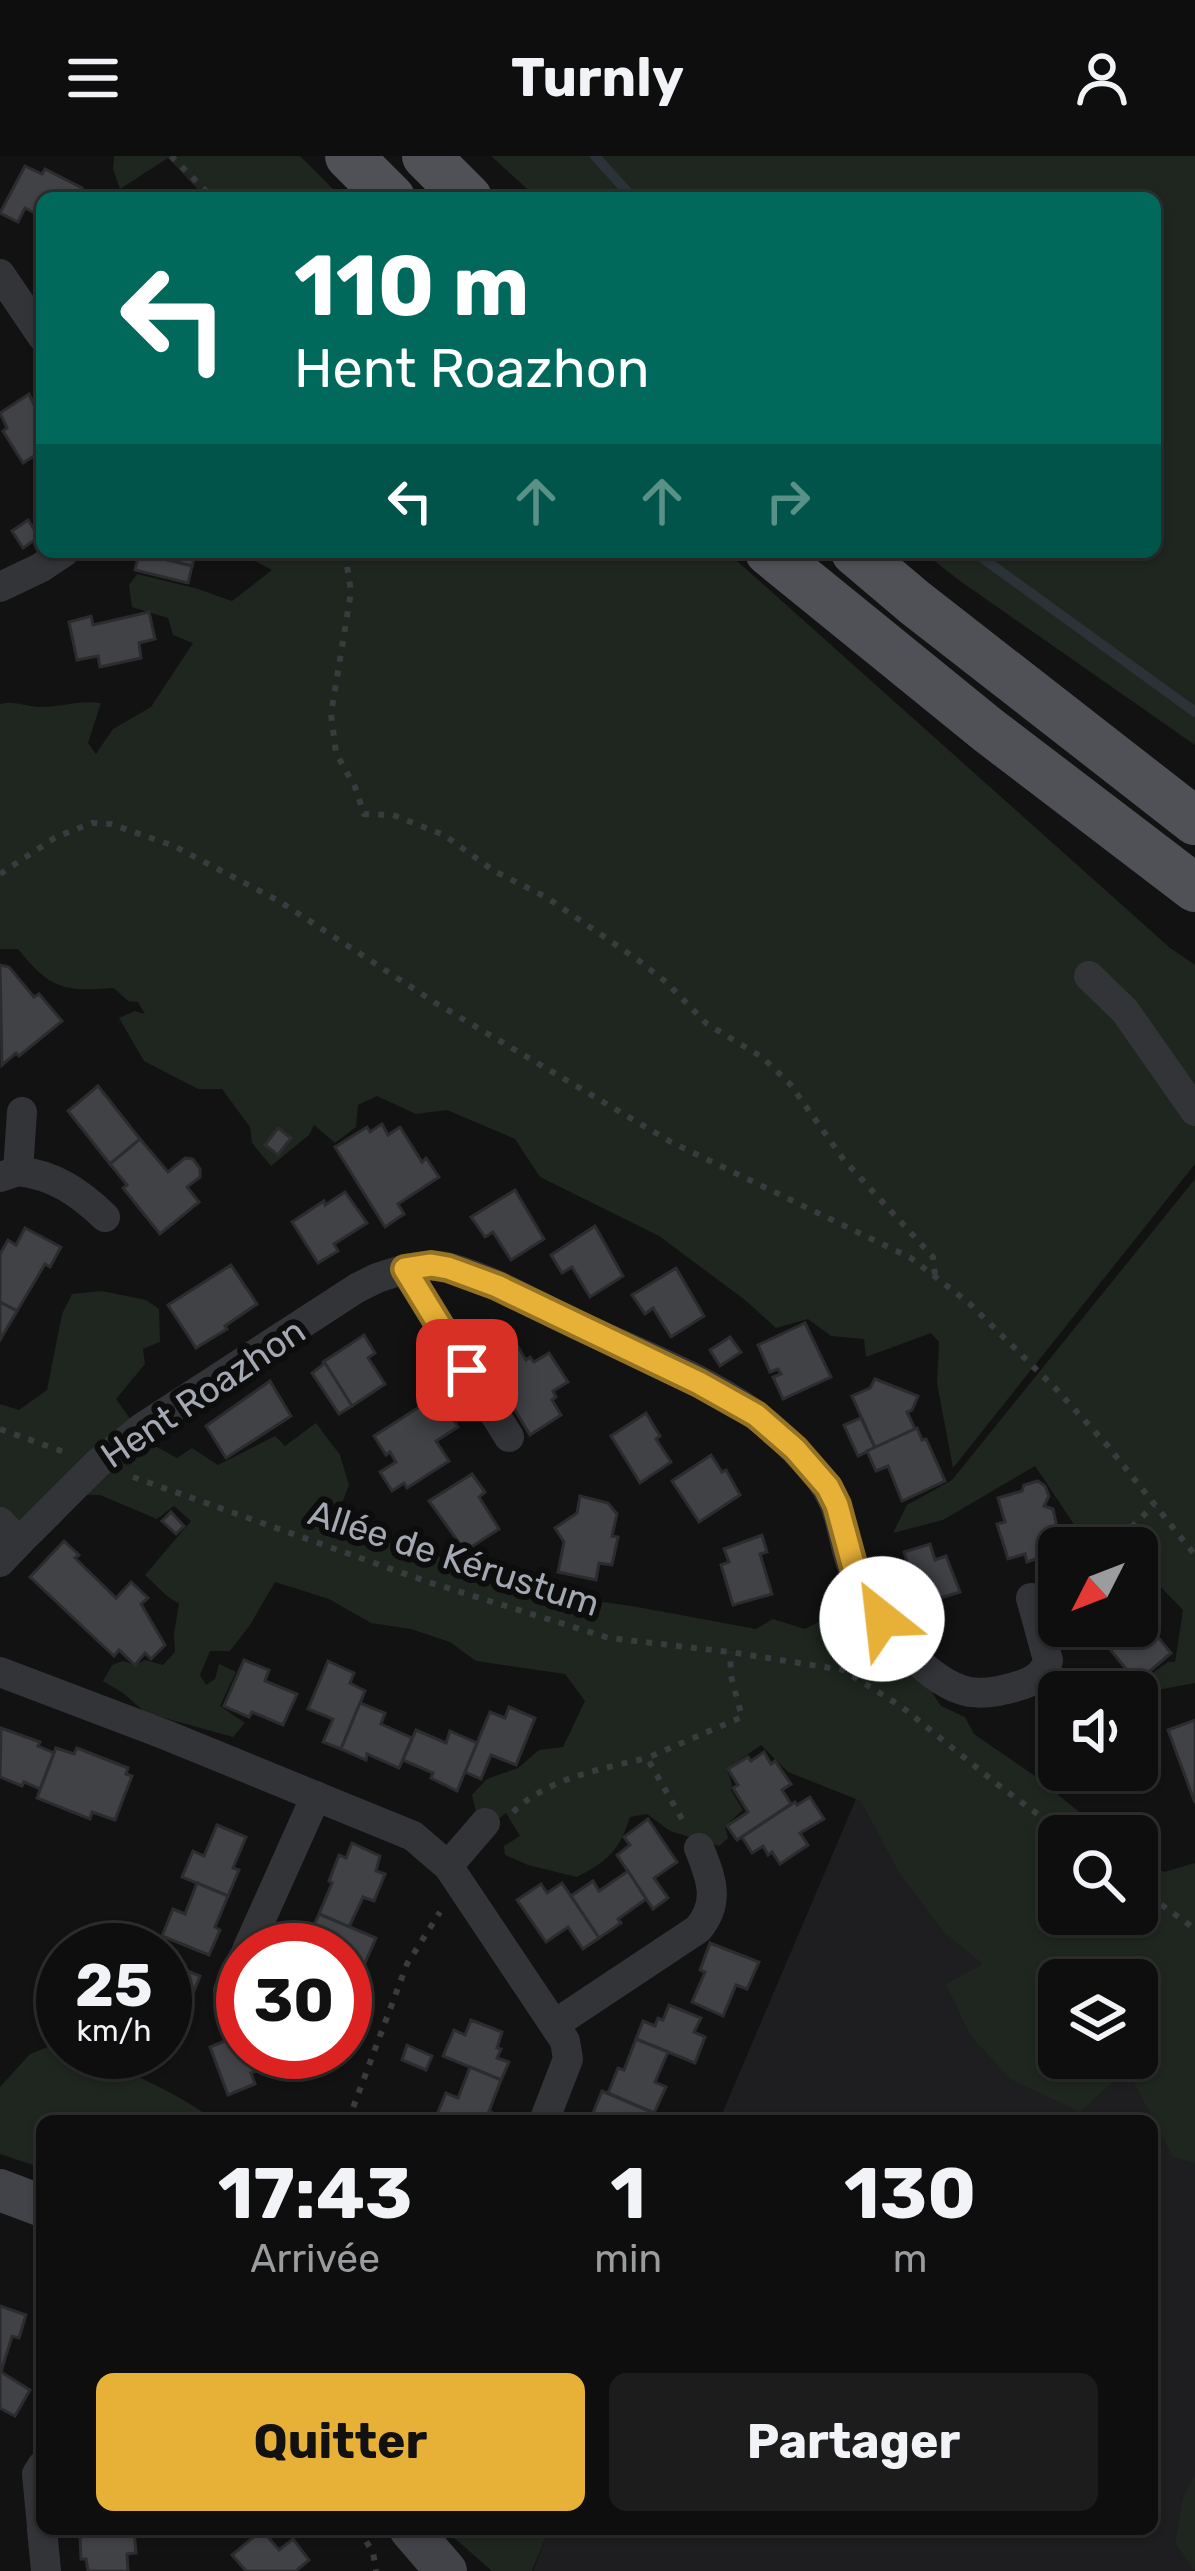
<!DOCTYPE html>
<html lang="fr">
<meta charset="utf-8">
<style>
body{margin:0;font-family:Rubik,sans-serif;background:#1c1c1c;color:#f1f3f6;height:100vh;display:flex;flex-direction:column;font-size:45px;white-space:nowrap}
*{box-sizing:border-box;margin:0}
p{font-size:39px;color:#9b9c9e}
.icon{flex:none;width:66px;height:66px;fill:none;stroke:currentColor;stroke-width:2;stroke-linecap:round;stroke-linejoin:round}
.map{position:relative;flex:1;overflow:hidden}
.side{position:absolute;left:36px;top:1959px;width:1122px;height:420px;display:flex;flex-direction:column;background:#0e0e0e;border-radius:18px;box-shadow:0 3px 9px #0004,0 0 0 3px #2e2e2e}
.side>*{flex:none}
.banner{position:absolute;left:36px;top:36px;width:1125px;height:366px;border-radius:18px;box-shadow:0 3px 9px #0004,0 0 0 3px #2e2e2e;background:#00695c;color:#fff;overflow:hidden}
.needle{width:78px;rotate:228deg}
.controls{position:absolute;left:1038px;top:1371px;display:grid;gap:24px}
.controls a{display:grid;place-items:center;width:120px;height:120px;border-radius:18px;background:#0e0e0e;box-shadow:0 3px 9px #0004,0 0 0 3px #2e2e2e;font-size:60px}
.speed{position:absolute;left:36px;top:1767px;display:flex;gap:24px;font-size:60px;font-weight:700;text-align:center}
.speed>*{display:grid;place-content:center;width:156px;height:156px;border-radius:50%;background:#0e0e0e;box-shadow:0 3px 9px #0004,0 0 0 3px #2e2e2e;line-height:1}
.speed small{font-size:30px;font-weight:400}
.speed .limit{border:18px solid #d22;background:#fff;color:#111}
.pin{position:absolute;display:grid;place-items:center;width:102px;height:102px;color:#fff;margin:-51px;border-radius:24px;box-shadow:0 6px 18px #0006}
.me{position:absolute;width:132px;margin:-66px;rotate:331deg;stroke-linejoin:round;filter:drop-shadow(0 0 9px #0008)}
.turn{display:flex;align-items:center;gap:42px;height:252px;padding:0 60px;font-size:54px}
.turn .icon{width:156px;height:156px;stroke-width:2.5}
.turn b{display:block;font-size:84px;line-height:102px}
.lanes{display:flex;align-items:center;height:114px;padding:0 60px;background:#0003;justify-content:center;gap:60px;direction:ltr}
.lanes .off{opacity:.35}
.eta{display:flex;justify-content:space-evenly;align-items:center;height:204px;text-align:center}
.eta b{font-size:72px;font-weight:700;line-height:84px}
.cta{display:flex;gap:24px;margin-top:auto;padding:24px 60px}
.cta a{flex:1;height:138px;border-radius:18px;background:#e7b036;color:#111;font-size:48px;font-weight:700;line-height:138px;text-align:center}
.cta a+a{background:#1c1c1c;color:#f1f3f6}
header{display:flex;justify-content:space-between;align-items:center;height:156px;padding:0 60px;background:#0e0e0e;font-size:54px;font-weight:700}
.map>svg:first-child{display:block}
</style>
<header><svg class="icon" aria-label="menu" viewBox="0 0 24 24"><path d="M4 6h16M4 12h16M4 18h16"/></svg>Turnly<svg class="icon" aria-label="person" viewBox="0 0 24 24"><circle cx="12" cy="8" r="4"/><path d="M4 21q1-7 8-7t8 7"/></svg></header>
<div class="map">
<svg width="1195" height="2415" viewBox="0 0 1195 2415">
<rect width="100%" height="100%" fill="#121213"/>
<path fill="#1e1e20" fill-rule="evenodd" d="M879 1589 1059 1758 1195 1857V2415H533L549 2373H1152V1965H719ZM1059 1824H1137V1902H1059Z"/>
<g fill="#1e261f" fill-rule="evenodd">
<polygon points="114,0 300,0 342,42 206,42 168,2 120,33 113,13"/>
<polygon points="491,0 1195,0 1195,589 960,425 923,396 1155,396 1155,42 537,42"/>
<path d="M238 396H727L1169 791 1195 809V1008L953 1312 937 1227 939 1186 931 1177 866 1201 864 1183 831 1180 808 1163 776 1172 745 1144 659 1080 540 1021 515 983 447 954 416 958 377 940 358 949 356 971 335 987 314 969 309 979 271 1010 252 987 250 971 222 933H198L144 905 119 862 135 855 145 858 138 846 128 845 114 832C64 836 50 833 18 793H0V548C15 544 25 551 40 551 62 551 78 544 101 547L88 587 96 598 113 573 151 551 193 487 173 479 168 462 132 451 129 429 137 418 195 432 232 445 272 414Z"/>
<polygon points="1195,1023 1195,1527 1141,1537 1144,1523 1168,1506 1175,1506 1183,1454 1152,1422 1137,1413 1137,1392 1102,1392 1073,1367 1035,1310 943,1364 893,1377 907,1349 952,1324"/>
<path d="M102 1135 146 1144 159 1153 160 1186 143 1193 145 1208 116 1243 146 1285 177 1302 192 1292 218 1309 275 1280 285 1290 316 1267 340 1299 349 1329 340 1352 331 1350 328 1361 529 1433 566 1441 632 1450 756 1473 773 1463 805 1473 824 1463 850 1468 852 1490 867 1501 890 1498 931 1535 941 1550 965 1561 974 1578 1038 1622 1108 1680H1059V1758H1137V1704L1164 1716 1195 1707V2007L1173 2001 1127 1913 1080 1956 1010 1923 970 1879 946 1828 983 1808 945 1777 897 1713 861 1645 788 1616 761 1589 727 1613 732 1628 731 1634 743 1654 725 1670 728 1682 719 1690 670 1675 647 1658 630 1661C619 1695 609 1704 577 1721L528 1709 505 1699 504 1690 520 1680 506 1657 496 1665 476 1656 472 1639 487 1623 518 1612 539 1594 563 1591 585 1545 565 1518 476 1505 450 1486 411 1473 371 1467 329 1443 275 1426 250 1469 230 1495H210L200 1519 206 1529 215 1523 219 1508 236 1516 220 1550 245 1567 233 1581 146 1557 123 1537 103 1525 112 1509 123 1505 135 1509 145 1504 163 1509 175 1496 174 1477 179 1448 167 1440 145 1419 191 1365 174 1350 157 1363 100 1339 60 1338 18 1365 0 1356V1248L19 1254 47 1234 62 1158 72 1138ZM1059 1824H1137V1902H1059Z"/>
<path d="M58 1887 63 1889V1896C96 1896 189 1943 215 1965H42V2012L0 1998V1931L30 1898Z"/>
<polygon points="1195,2318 1195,2414 1175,2387 1183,2342"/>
<polygon points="444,2373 549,2373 532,2415 492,2415"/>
</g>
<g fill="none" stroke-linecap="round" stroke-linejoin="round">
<g stroke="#2b3238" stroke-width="10">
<polyline points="595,0 633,42"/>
<polyline points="974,396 1195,556"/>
</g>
</g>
<g fill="#414246" stroke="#2c2c2f" stroke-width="3">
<polygon points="25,10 42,18 45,13 82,32 77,42 42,42 42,61 25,52 18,66 0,57"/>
<polygon points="29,238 42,266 42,295 23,307 3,275 7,272 0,257"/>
<polygon points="28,364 39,381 23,392 12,375"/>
<polygon points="140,396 196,396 192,410"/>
<polygon points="139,397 192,410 188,427 135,414"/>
<polygon points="149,456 155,483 139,487 141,502 100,511 98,500 77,504 69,466 91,460 93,469"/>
<polygon points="0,809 9,811 34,841 39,838 62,865 19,900 16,897 2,909"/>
<polygon points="98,930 140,983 110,1008 68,955"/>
<polygon points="382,968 388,979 400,971 422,1006 426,1002 439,1021 398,1048 404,1058 385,1071 335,991 367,971 370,976"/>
<polygon points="278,972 291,982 278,999 265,989"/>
<polygon points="140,983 168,1016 185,1002 193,1003 200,1013 200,1021 187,1031 199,1046 160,1078 123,1032 127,1029 110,1008"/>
<polygon points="515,1034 544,1083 511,1104 493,1076 485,1081 471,1061"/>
<polygon points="345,1036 367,1067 334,1088 338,1095 318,1107 292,1066 324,1045 325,1049"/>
<polygon points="595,1070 623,1120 590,1141 572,1111 562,1117 551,1099"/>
<polygon points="25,1072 61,1091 50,1111 45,1108 17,1155 0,1146 0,1098 8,1084 16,1089"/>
<polygon points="231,1109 257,1148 225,1170 227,1173 196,1192 168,1149"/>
<polygon points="676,1112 704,1160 671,1181 653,1152 645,1158 632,1139"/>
<polygon points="0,1146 17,1155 0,1184"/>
<polygon points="805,1167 831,1221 783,1243 773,1221 781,1218 778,1213 770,1216 758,1189"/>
<polygon points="364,1179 375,1197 368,1202 385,1228 352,1250 323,1206"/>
<polygon points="730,1181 741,1196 720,1210 710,1194"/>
<polygon points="515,1186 526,1204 530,1201 534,1206 549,1197 568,1226 553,1235 556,1241 552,1244 561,1259 530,1279 485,1204"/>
<polygon points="325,1207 352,1250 339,1258 312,1217"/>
<polygon points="875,1223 918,1240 912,1254 907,1256 915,1273 875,1292 852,1240 870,1232"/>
<polygon points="270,1225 291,1260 226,1302 206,1270"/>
<polygon points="438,1239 458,1271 436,1285 449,1305 407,1332 404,1327 392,1335 380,1316 396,1306 390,1296 386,1299 374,1280"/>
<polygon points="646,1257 660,1280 656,1283 671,1306 640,1327 611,1280"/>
<polygon points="861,1262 875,1292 858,1300 844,1269"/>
<polygon points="917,1272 922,1284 926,1283 945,1325 902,1345 888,1310 876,1315 867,1295"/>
<polygon points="711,1299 722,1316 726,1314 740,1339 699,1366 672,1325"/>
<polygon points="472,1318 485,1336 479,1341 499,1373 465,1395 429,1345"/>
<polygon points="1038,1325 1045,1330 1049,1340 1044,1350 1053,1353 1061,1390 1055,1396 1058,1406 1041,1412 1038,1402 1027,1406 1025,1398 1008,1403 997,1368 1005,1366 998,1342 1022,1335 1024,1329"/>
<polygon points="580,1340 608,1347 617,1358 612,1380 618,1381 612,1409 599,1407 596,1424 558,1416 564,1386 555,1372 577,1357"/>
<polygon points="171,1356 184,1370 176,1378 162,1365"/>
<polygon points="762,1379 767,1396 760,1398 772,1438 733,1449 721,1409 729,1406 724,1393"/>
<polygon points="64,1385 79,1399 75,1402 116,1442 131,1426 148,1442 141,1448 165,1489 151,1503 145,1497 135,1509 119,1494 114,1500 30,1421"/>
<polygon points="930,1388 935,1404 946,1400 960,1436 914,1450 909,1432 914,1430 904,1396"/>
<polygon points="1137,1456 1171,1497 1137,1526 1099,1480 1110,1470 1137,1470"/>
<polygon points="244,1504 269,1514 265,1525 297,1538 283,1569 252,1556 249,1561 224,1550"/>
<polygon points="328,1505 354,1517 350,1527 365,1535 341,1593 323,1586 333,1563 308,1553"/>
<polygon points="360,1547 385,1557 381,1568 412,1582 399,1612 367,1598 366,1604 341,1593"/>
<polygon points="509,1551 535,1562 516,1609 491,1599 481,1623 465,1616 490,1556 505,1562"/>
<polygon points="1195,1564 1195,1647 1168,1574"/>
<polygon points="1,1572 40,1586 38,1590 54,1597 40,1633 24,1626 22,1630 0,1621"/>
<polygon points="416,1574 446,1587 450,1575 477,1587 457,1635 431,1622 433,1617 403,1604"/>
<polygon points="56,1592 74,1598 77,1592 128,1612 126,1618 132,1620 115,1664 92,1656 90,1663 37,1642"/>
<polygon points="764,1596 771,1608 775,1605 791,1628 782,1634 791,1648 737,1684 727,1670 748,1656 733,1632 738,1629 728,1613 748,1601 751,1605"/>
<polygon points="1081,1614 1118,1614 1106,1631"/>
<polygon points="810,1641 824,1663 800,1677 808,1689 780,1708 772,1696 768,1699 763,1690 752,1697 742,1681 795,1646 797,1649"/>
<polygon points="648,1663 677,1706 654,1722 668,1742 653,1753 617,1699 630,1689 624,1681"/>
<polygon points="217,1669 246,1681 233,1712 239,1714 228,1740 182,1721 193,1695 204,1700"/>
<polygon points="352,1687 380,1700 376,1715 385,1718 374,1745 363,1741 349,1771 319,1758 332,1727 329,1725 339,1699 346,1702"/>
<polygon points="628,1715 646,1743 618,1763 621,1767 599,1782 571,1740 593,1725 599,1735"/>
<polygon points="197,1727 228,1740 215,1771 220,1774 209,1799 162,1780 173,1753 185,1758"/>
<polygon points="562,1727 599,1782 583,1793 568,1771 546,1786 517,1744 541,1728 547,1737"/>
<polygon points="319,1758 376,1782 364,1809 354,1805 348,1820 345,1818 345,1794 323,1794 320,1789 323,1780 311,1775"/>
<polygon points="710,1787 759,1806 747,1833 736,1829 723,1860 692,1846 705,1816 700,1814"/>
<polygon points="168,1807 200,1820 188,1850 192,1852 182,1878 165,1871 165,1816"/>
<polygon points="669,1849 701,1862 694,1876 705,1881 695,1907 636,1883 643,1865 655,1870 658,1862 663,1864"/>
<polygon points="471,1864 502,1876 497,1892 501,1893 497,1902 509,1906 501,1924 443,1900 454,1874 465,1879"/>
<polygon points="237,1880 239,1886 243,1884 243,1896 286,1896 291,1902 251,1917 255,1928 228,1939 210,1891"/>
<polygon points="636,1883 668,1896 655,1926 666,1931 654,1957 608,1937 618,1912 624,1914"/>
<polygon points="407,1889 432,1900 426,1914 402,1904"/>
<polygon points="470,1911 501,1924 489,1955 493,1957 490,1965 435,1963 446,1937 458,1942"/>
<polygon points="602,1935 649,1955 645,1965 596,1965 591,1962"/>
<polygon points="0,2150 26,2159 19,2182 12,2180 1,2216 30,2234 15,2260 0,2252"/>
<polygon points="88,2373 134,2373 136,2397 127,2398 128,2415 88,2415 86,2403 81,2403 80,2380 88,2379"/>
<polygon points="262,2374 279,2394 293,2383 309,2404 296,2415 246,2415 232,2399"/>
</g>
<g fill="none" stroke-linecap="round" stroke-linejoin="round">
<g stroke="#393b3f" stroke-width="6" stroke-dasharray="6 9" stroke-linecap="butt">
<polyline points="171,0 213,42"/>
<polyline points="345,396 351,436 331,558 336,597 355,631 364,658 393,659 444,679 494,715 546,741 638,804 666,826 707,868 762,901 790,928 844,1004 933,1101 935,1119"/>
<polyline points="0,718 56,681 92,667 111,668 174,690 279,745 434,846 671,986 911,1102 969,1147 1057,1234 1107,1289 1195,1399"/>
<polyline points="0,1273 64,1296"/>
<polyline points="133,1321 425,1425 609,1482 730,1496 843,1514 902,1551 997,1628 1067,1680"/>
<polyline points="1110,1392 1154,1349"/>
<polyline points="844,1513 865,1494"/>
<path d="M513 1656C548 1622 601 1613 647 1602"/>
<polyline points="682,1663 647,1602 742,1561 731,1520 730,1496"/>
<polyline points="1137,1731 1195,1773"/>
<polyline points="348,1965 407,1808 440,1756"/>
<polyline points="358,2373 373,2396 376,2415"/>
</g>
<g stroke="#333438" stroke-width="30">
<polyline points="0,118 42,180"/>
<polyline points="0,431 40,412 64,396"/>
<polyline points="1089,820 1125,855 1195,955"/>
<path d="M18 1015C54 1019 79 1036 105 1061"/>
<polyline points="0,1021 18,1015 22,956"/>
<path d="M405 1113C421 1111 435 1108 450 1112 494 1124 535 1149 575 1168 635 1196 701 1220 754 1258 777 1275 796 1294 814 1315 847 1353 838 1382 857 1423 875 1461 921 1521 962 1534 973 1538 986 1537 998 1535 1017 1531 1044 1526 1048 1504L1031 1442"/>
<polyline points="0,1366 19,1386 0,1406"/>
<polyline points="19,1386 97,1308 143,1271 357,1132 377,1122 405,1113 509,1281"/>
<polyline points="0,1516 166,1579 413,1680 448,1710 565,1885 568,1903 544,1965"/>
<polyline points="448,1710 485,1667"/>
<polyline points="247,1794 316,1640"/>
<polyline points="228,1835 243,1802"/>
<path d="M555 1868 698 1773C721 1746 711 1722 699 1692"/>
<polyline points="42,2310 37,2318 42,2370"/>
<polyline points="42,2373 46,2415"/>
</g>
<g stroke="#414348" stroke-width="42">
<polyline points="0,2034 42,2050"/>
<polyline points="410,2373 446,2415"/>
</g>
<g stroke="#4f5157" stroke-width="48">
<polyline points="349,0 391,42"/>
<polyline points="426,0 468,42"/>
<polyline points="769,396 988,574 1195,732"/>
<polyline points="855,396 914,446 1195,665"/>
</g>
</g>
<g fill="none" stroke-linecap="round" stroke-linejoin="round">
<defs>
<polyline id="route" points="467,1214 405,1113 431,1109 448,1112 497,1130 699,1227 756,1259 795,1293 828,1331 837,1349 857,1423 882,1463"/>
</defs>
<use href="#route" stroke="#967223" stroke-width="30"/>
<use href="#route" stroke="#e7b036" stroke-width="21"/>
</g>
<g text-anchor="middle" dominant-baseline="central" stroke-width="12" stroke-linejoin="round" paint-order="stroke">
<g font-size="36" fill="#a4a8b3" stroke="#0d0d0e">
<text transform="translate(203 1237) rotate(-34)">Hent Roazhon</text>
<text transform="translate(454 1402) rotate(18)">Allée de Kérustum</text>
</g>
</g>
</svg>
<div class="controls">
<a><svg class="needle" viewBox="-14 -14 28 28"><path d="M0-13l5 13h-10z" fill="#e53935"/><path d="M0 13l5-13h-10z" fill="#9b9c9e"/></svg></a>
<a><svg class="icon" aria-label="sound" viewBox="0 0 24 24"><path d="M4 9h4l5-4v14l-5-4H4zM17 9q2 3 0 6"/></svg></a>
<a><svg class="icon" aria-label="search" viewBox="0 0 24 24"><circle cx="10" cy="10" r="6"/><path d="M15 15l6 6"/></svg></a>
<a><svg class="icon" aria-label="layers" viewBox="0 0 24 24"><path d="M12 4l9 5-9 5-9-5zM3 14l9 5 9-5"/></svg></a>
</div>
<div class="speed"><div>25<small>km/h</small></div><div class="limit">30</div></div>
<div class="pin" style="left:467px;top:1214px;background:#d93025"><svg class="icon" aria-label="arrive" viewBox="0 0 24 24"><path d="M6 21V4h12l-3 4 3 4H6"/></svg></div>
<svg class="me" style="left:882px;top:1463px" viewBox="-20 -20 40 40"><circle r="19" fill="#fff"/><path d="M0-13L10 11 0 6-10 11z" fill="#e7b036"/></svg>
<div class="banner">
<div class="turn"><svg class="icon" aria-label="left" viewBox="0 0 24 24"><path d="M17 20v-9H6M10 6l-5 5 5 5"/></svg><div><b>110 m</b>Hent Roazhon</div></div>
<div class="lanes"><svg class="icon" aria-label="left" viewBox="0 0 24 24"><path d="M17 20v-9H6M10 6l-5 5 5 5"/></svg><svg class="icon off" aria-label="ahead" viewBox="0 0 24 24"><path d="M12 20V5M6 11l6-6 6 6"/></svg><svg class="icon off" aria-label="ahead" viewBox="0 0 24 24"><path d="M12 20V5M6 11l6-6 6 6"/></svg><svg class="icon off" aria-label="right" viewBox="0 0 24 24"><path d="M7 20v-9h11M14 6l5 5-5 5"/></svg></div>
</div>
<section class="side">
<div class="eta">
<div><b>17:43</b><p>Arrivée</p></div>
<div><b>1</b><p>min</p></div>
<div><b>130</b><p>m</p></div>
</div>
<div class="cta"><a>Quitter</a><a>Partager</a></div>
</section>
</div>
